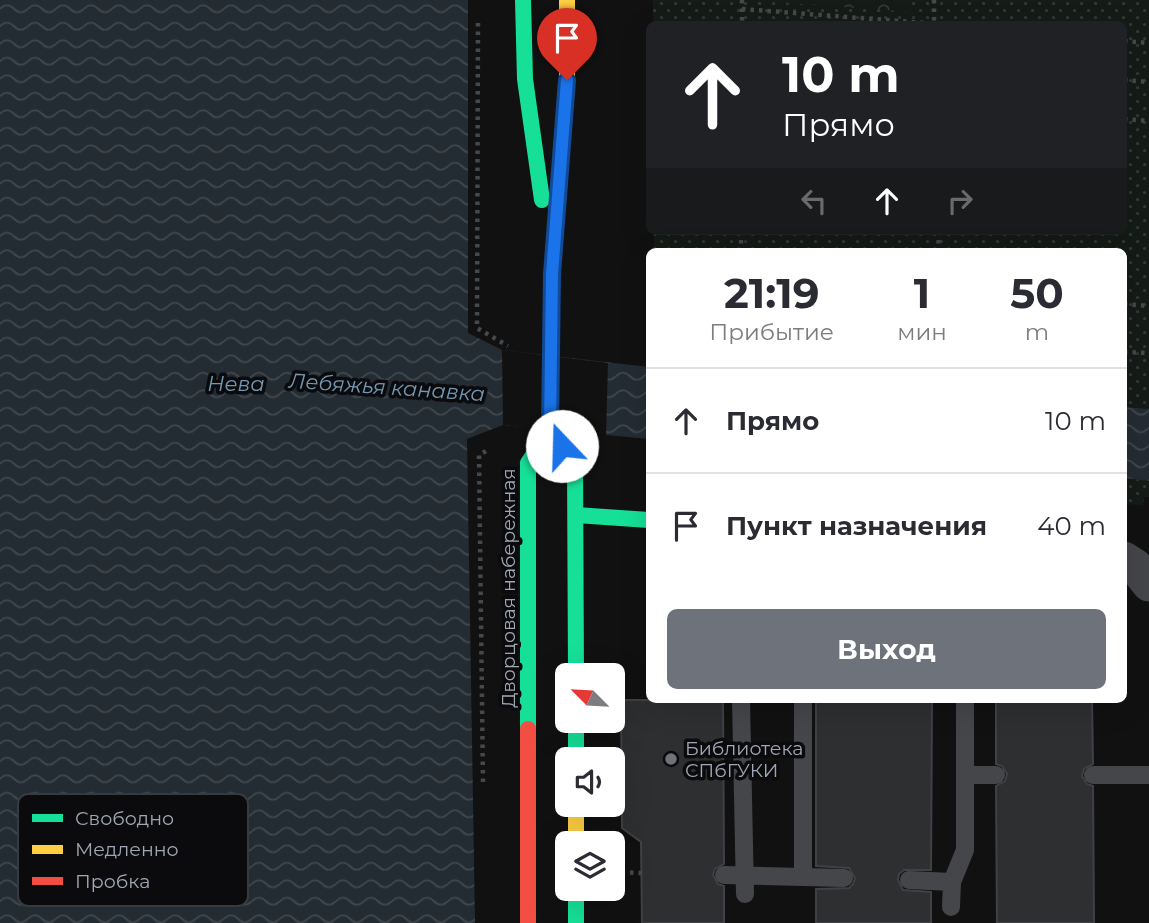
<!DOCTYPE html>
<html lang="ru">
<meta charset="utf-8">
<style>
body{margin:0;font-family:Montserrat,sans-serif;background:#f2f2f3;color:#2b2b33;height:100vh;display:flex;flex-direction:column;font-size:26px;white-space:nowrap}
*{box-sizing:border-box;margin:0}
p{font-size:23px;color:#7c7c81}
.icon{flex:none;width:38px;height:38px;fill:none;stroke:currentColor;stroke-width:2;stroke-linecap:round;stroke-linejoin:round}
.map{position:relative;flex:1;overflow:hidden}
.drawer{position:absolute;left:646px;top:248px;width:481px;height:455px;display:flex;flex-direction:column;background:#fff;border-radius:10px;box-shadow:0 7px 28px #0002}
.drawer>*{flex:none}
.banner{position:absolute;left:646px;top:21px;width:481px;height:214px;border-radius:10px;box-shadow:0 7px 28px #0002;background:#202124;color:#fff;overflow:hidden}
.needle{width:46px;rotate:294deg}
.controls{position:absolute;left:555px;top:663px;display:grid;gap:14px}
.controls a{display:grid;place-items:center;width:70px;height:70px;border-radius:10px;background:#fff;box-shadow:0 7px 28px #0002;font-size:35px}
.pin{position:absolute;display:grid;place-items:center;width:60px;height:60px;color:#fff;margin:-72px -30px;border-radius:50% 50% 50% 0;rotate:-45deg;box-shadow:0 0 7px #0007}
.pin .icon{rotate:45deg}
.me{position:absolute;width:77px;margin:-38px;rotate:339deg;stroke-linejoin:round;filter:drop-shadow(0 0 5px #0008)}
.turn{display:flex;align-items:center;gap:24px;height:147px;padding:0 21px;font-size:32px}
.turn .icon{width:91px;height:91px;stroke-width:2.5}
.turn b{display:block;font-size:49px;line-height:60px}
.lanes{display:flex;align-items:center;height:66px;padding:0 21px;background:#0003;justify-content:center;gap:35px;direction:ltr}
.lanes .off{opacity:.35}
.eta{display:flex;justify-content:space-evenly;align-items:center;height:119px;text-align:center}
.eta b{font-size:42px;font-weight:700;line-height:49px}
.action{display:flex;gap:14px;margin-top:auto;padding:14px 21px}
.action a{flex:1;height:80px;border-radius:10px;background:#6e727b;color:#fff;font-size:28px;font-weight:700;line-height:80px;text-align:center}
ul{padding:0;list-style:none}
li{display:flex;align-items:center;gap:21px;height:105px;padding:0 21px;border-top:2px solid #e1e1e2}
li div{flex:1}
li b{display:block;font-size:26px}
li em{font-style:normal}
.map>svg:first-child{display:block}
</style>
<div class="map">
<svg width="1149" height="923" viewBox="0 0 1149 923">
<defs>
<pattern id="grass-dots" width="8" height="8" patternUnits="userSpaceOnUse" patternTransform="scale(1.75)"><rect width="8" height="8" fill="#151b16"/><path d="M2 2h.1M6 6h.1" fill="none" stroke="#343936" stroke-width="1.8" stroke-linecap="round"/></pattern>
<pattern id="forest-crowns" width="20" height="18" patternUnits="userSpaceOnUse" patternTransform="scale(1.75)"><rect width="20" height="18" fill="#151b16"/><path d="M2 6a3 3 0 1 1 6 0M12 15a3 3 0 1 1 6 0" fill="none" stroke="#343936"/></pattern>
<pattern id="water-waves" width="16" height="10" patternUnits="userSpaceOnUse" patternTransform="scale(1.75)"><rect width="16" height="10" fill="#242c33"/><path d="M0 5q4-4 8 0t8 0" fill="none" stroke="#40484e"/></pattern>
</defs>
<rect width="100%" height="100%" fill="#111"/>
<g fill="url(#grass-dots)">
<polygon points="653,0 1149,0 1149,409 1124,407 1124,252 654,252 654,231 1124,231 1124,24 653,24"/>
<polygon points="1124,478 1149,481 1149,497 1144,497 1143,505 1124,504"/>
</g>
<polygon fill="url(#forest-crowns)" points="786,0 922,0 922,2 911,1 911,12 787,3"/>
<g fill="url(#water-waves)">
<polygon points="0,0 468,0 468,333 502,350 649,367 649,439 503,425 467,439 475,923 0,923"/>
<polygon points="1124,407 1149,409 1149,481 1124,478"/>
</g>
<polygon fill="#111" points="502,350 608,363 606,436 503,425"/>
<g fill="#2e2f31" stroke="#3f4145" stroke-width="2">
<polygon points="621,700 723,700 724,864 715,869 713,875 718,884 724,886 724,923 642,923 641,842 622,828"/>
<polygon points="816,700 932,700 931,870 904,870 899,874 898,880 903,890 931,892 931,923 816,923 816,889 849,888 853,884 855,878 849,868 816,866"/>
<polygon points="996,700 1092,700 1093,764 1084,769 1082,776 1087,784 1093,786 1094,923 997,923 996,786 1005,781 1007,774 1002,766 996,764"/>
</g>
<g fill="none" stroke-linecap="round" stroke-linejoin="round">
<g stroke="#46484c" stroke-width="4.5" stroke-dasharray="3.5 5" stroke-linecap="butt">
<polyline points="742,0 742,24"/>
<polyline points="934,0 934,24"/>
<polyline points="742,9 939,24"/>
<polyline points="478,23 477,328 508,346"/>
<polyline points="1124,41 1149,43"/>
<polyline points="1124,80 1149,82"/>
<polyline points="1124,119 1149,121"/>
<polyline points="741,252 741,231"/>
<polyline points="938,252 939,231"/>
<polyline points="1124,304 1149,306"/>
<polyline points="1124,352 1149,353"/>
<polyline points="483,782 479,455 488,450"/>
<polyline points="613,872 642,873"/>
</g>
<g stroke="#45464a" stroke-width="18">
<polyline points="741,700 745,894"/>
<polyline points="803,700 803,877"/>
<polyline points="965,775 996,775"/>
<polyline points="1093,775 1149,775"/>
<polyline points="724,875 844,878"/>
<polyline points="909,880 952,882 951,907"/>
<polyline points="952,882 965,850 965,700"/>
</g>
<polyline stroke="#45464a" stroke-width="35" points="1124,559 1135,566 1149,584"/>
<g stroke="#16e098" stroke-width="16">
<polyline points="523,0 525,79 542,200"/>
<polyline points="550,430 575,461 576,676"/>
<polyline points="576,515 649,520"/>
<polyline points="576,721 576,760"/>
<polyline points="528,729 528,463 550,430"/>
<polyline points="576,889 576,923"/>
</g>
<g stroke="#ffcf43" stroke-width="16">
<polyline points="550,430 552,274 567,81 567,0"/>
<polyline points="576,805 576,844"/>
</g>
<polyline stroke="#f24e42" stroke-width="16" points="528,729 528,923"/>
</g>
<g fill="none" stroke-linecap="round" stroke-linejoin="round">
<defs>
<polyline id="route" points="562,446 550,430 552,274 567,80"/>
</defs>
<use href="#route" stroke="#114b97" stroke-width="18"/>
<use href="#route" stroke="#1a73e8" stroke-width="12"/>
</g>
<circle fill="#6e727b" stroke="#0b0b0d" stroke-width="2.5" cx="671" cy="759" r="7"/>
<g text-anchor="middle" dominant-baseline="central" stroke-width="7" stroke-linejoin="round" paint-order="stroke">
<g font-size="19" fill="#a0a6b4" stroke="#0b0b0d">
<text transform="translate(508 588) rotate(-90)">Дворцовая набережная</text>
</g>
<g font-size="19" fill="#a0a6b4" stroke="#0b0b0d" text-anchor="start">
<text x="685" y="748">Библиотека<tspan x="685" dy="22">СПбГУКИ</tspan></text>
</g>
<g font-size="21" font-style="italic" fill="#7297b3" stroke="#0b0b0d">
<text x="236" y="383">Нева</text>
<text transform="translate(387 387) rotate(4)">Лебяжья канавка</text>
</g>
</g>
<rect x="18" y="794" width="230" height="112" rx="10" fill="#0b0b0d" stroke="#383a3f" stroke-width="2"/>
<rect x="32" y="814" width="31" height="8" fill="#16e098"/>
<rect x="32" y="845" width="31" height="9" fill="#ffcf43"/>
<rect x="32" y="877" width="31" height="8" fill="#f24e42"/>
<g font-size="19" fill="#a0a6b4">
<text x="75" y="825">Свободно</text>
<text x="75" y="856">Медленно</text>
<text x="75" y="888">Пробка</text>
</g>
</svg>
<div class="controls">
<a><svg class="needle" viewBox="-14 -14 28 28"><path d="M0-13l5 13h-10z" fill="#e53935"/><path d="M0 13l5-13h-10z" fill="#7c7c81"/></svg></a>
<a><svg class="icon" aria-label="sound" viewBox="0 0 24 24"><path d="M4 9h4l5-4v14l-5-4H4zM17 9q2 3 0 6"/></svg></a>
<a><svg class="icon" aria-label="layers" viewBox="0 0 24 24"><path d="M12 4l9 5-9 5-9-5zM3 14l9 5 9-5"/></svg></a>
</div>
<div class="pin" style="left:567px;top:80px;background:#d93025"><svg class="icon" aria-label="arrive" viewBox="0 0 24 24"><path d="M6 21V4h12l-3 4 3 4H6"/></svg></div>
<svg class="me" style="left:562px;top:446px" viewBox="-20 -20 40 40"><circle r="19" fill="#fff"/><path d="M0-13L10 11 0 6-10 11z" fill="#1a73e8"/></svg>
<div class="banner">
<div class="turn"><svg class="icon" aria-label="ahead" viewBox="0 0 24 24"><path d="M12 20V5M6 11l6-6 6 6"/></svg><div><b>10 m</b>Прямо</div></div>
<div class="lanes"><svg class="icon off" aria-label="left" viewBox="0 0 24 24"><path d="M17 20v-9H6M10 6l-5 5 5 5"/></svg><svg class="icon" aria-label="ahead" viewBox="0 0 24 24"><path d="M12 20V5M6 11l6-6 6 6"/></svg><svg class="icon off" aria-label="right" viewBox="0 0 24 24"><path d="M7 20v-9h11M14 6l5 5-5 5"/></svg></div>
</div>
<section class="drawer">
<div class="eta">
<div><b>21:19</b><p>Прибытие</p></div>
<div><b>1</b><p>мин</p></div>
<div><b>50</b><p>m</p></div>
</div>
<ul>
<li><svg class="icon" aria-label="ahead" viewBox="0 0 24 24"><path d="M12 20V5M6 11l6-6 6 6"/></svg><div><b>Прямо</b></div><em>10 m</em></li>
<li><svg class="icon" aria-label="arrive" viewBox="0 0 24 24"><path d="M6 21V4h12l-3 4 3 4H6"/></svg><div><b>Пункт назначения</b></div><em>40 m</em></li>
</ul>
<div class="action"><a>Выход</a></div>
</section>
</div>
